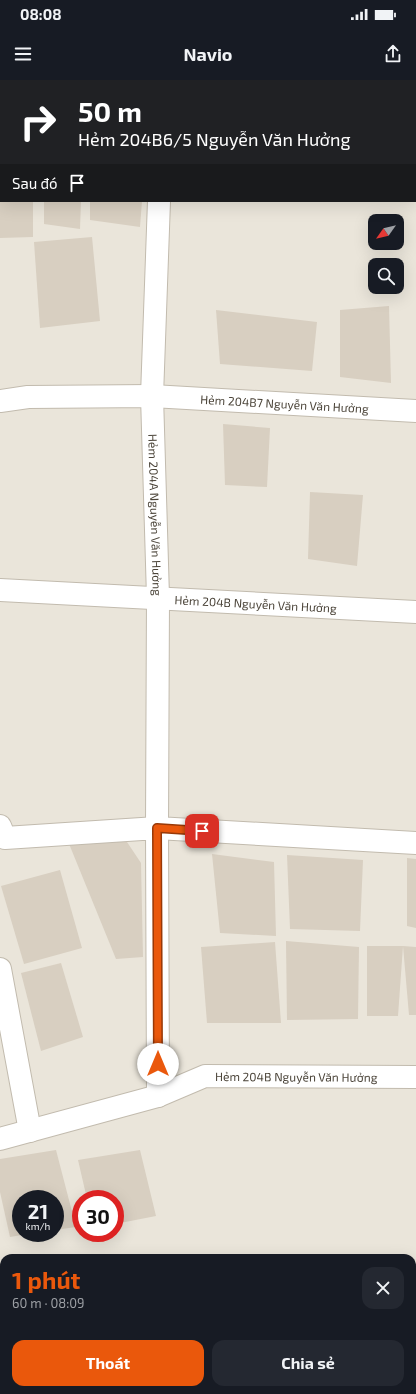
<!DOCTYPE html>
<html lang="vi">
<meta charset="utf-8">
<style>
body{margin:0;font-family:"Exo 2",sans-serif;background:#242831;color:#f1f3f6;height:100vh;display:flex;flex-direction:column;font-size:15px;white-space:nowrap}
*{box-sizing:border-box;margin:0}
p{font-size:13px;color:#9ea1a6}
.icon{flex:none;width:22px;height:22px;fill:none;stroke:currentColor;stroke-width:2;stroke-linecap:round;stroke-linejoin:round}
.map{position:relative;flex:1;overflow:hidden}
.panel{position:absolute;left:0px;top:1174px;width:416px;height:140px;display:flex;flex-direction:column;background:#171b24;border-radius:12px 12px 0 0;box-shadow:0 4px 16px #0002}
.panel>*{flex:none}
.banner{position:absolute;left:0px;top:0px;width:416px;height:122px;box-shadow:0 4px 16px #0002;background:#202124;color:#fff;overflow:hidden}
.needle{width:26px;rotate:236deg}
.fabs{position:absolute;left:368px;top:134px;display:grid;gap:8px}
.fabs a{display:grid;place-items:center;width:36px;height:36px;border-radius:8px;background:#171b24;box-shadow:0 4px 16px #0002;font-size:20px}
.speed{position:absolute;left:12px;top:1110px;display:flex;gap:8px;font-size:20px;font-weight:700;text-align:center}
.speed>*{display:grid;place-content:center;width:52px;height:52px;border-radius:50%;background:#171b24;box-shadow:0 4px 16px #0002;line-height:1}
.speed small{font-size:10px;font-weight:400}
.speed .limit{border:6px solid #d22;background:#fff;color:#111}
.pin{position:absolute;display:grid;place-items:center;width:34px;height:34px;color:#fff;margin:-17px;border-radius:8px;box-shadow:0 2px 6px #0006}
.me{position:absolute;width:44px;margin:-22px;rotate:0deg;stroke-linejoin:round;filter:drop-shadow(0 0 3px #0008)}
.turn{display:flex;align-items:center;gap:14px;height:84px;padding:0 12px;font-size:18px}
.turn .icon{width:52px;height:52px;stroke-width:2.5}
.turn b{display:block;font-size:28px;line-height:34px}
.then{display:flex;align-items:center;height:38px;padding:0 12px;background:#0003;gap:8px;font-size:15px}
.round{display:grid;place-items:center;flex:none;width:42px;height:42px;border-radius:12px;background:#242831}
.summary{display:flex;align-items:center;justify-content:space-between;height:68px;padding:0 12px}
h1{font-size:24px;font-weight:700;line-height:30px;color:#ea580c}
.primary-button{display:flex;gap:8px;margin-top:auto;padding:8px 12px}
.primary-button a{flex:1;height:46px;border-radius:12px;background:#ea580c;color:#fff;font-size:16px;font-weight:700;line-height:46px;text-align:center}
.primary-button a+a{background:#242831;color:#f1f3f6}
.status{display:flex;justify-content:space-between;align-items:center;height:28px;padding:0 20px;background:#171b24;direction:ltr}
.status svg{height:11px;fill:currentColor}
header{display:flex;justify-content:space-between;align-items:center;height:52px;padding:0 12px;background:#171b24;font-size:18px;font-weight:700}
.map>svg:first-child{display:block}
</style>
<div class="status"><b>08:08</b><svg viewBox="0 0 49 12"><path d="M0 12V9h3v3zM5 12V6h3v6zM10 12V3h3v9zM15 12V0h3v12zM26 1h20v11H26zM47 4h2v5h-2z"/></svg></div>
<header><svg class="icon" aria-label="menu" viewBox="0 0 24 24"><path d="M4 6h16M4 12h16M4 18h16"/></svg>Navio<svg class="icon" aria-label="share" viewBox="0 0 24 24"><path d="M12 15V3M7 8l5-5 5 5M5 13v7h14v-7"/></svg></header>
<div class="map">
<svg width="416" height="1314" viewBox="0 0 416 1314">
<rect width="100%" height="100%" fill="#f6f3ec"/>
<path fill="#eae5da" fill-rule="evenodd" d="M0 0H416V1314H0ZM1 1H415V121H1ZM375 141H397V163H375ZM375 185H397V207H375ZM21 1119H55V1153H21ZM81 1119H115V1153H81ZM4 1178H412V1310H4Z"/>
<g fill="#d8cfc1">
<polygon points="0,121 33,121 33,157 0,158"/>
<polygon points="44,121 81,121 80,149 44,144"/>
<polygon points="90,121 142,121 140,147 90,140"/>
<polygon points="92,157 100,241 40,248 34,162"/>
<polygon points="389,226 391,303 340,297 340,230"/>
<polygon points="216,230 317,242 312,291 220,284"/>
<polygon points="223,344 270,348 267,407 225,405"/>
<polygon points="310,412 363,415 357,486 308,479"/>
<polygon points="119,750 141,783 143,877 116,879 65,754"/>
<polygon points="212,774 274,782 276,856 220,853"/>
<polygon points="287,775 363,780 360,851 290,849"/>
<polygon points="407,778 416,779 416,848 407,846"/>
<polygon points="60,790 82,868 24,884 1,806"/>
<polygon points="286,861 359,867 358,939 287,940"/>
<polygon points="275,862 281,943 207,943 201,867"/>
<polygon points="367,866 403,866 398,936 367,936"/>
<polygon points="403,866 416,867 416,935 409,935"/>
<polygon points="61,883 83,957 41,971 21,893"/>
<polygon points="56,1070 76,1147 55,1150 55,1119 21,1119 21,1153 28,1154 10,1157 0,1112 0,1079"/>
<polygon points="140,1070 156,1136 115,1144 115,1119 87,1119 78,1080"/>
<polygon points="0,1187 4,1193 4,1209 0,1212"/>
<polygon points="4,1251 4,1309 0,1312 0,1254"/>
<polygon points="103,1310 159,1310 161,1314 105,1314"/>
<polygon points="169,1310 231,1310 233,1314 162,1314"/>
</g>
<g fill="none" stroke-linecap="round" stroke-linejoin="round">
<defs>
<g id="lane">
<polyline points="232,1 232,0"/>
<polyline points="326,1 326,0"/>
<polyline points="80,1310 81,1314"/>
<polyline points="239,1310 242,1314"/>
</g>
<g id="street">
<path id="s1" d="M159 121 152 316 158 517 157 748 416 763"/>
<path id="s2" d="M0 321 28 317 152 316 416 331"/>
<path id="s3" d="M0 510 416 532"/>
<polyline points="0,746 5,758 157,748 158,1016"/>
<polyline points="0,889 30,1051"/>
<path id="s4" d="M0 1059 158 1016 205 996 416 997"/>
</g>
<g id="secondary">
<polyline points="0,7 1,7"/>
<polyline points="415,38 416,38"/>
</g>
</defs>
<use href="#lane" stroke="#c2bbae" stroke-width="19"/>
<use href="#street" stroke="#c2bbae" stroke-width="24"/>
<use href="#secondary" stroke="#d6c79b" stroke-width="24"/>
<use href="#lane" stroke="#fff" stroke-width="17"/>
<use href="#street" stroke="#fff" stroke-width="22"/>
<use href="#secondary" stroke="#fff3cd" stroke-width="22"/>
</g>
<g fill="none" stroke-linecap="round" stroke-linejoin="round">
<defs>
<polyline id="route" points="158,984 157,748 202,751"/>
</defs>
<use href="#route" stroke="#983908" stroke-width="10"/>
<use href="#route" stroke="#ea580c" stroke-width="7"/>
</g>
<g text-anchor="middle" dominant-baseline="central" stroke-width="3.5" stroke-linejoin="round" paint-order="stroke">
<g font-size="12" fill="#4b4439" stroke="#fff">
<text stroke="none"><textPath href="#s2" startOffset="285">Hẻm 204B7 Nguyễn Văn Hưởng</textPath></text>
<text stroke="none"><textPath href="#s1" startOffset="314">Hẻm 204A Nguyễn Văn Hưởng</textPath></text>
<text stroke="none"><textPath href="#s3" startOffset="256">Hẻm 204B Nguyễn Văn Hưởng</textPath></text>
<text stroke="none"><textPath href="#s4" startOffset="306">Hẻm 204B Nguyễn Văn Hưởng</textPath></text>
</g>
</g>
</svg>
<div class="fabs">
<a><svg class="needle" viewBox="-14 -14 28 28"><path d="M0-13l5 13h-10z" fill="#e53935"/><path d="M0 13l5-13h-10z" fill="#9ea1a6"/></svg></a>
<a><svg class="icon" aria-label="search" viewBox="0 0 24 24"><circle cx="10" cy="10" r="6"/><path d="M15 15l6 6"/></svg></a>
</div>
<div class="speed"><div>21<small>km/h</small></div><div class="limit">30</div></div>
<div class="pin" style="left:202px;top:751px;background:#d93025"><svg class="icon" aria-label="arrive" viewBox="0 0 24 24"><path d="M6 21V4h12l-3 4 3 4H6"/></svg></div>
<svg class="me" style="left:158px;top:984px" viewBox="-20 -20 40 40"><circle r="19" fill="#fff"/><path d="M0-13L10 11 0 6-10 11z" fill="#ea580c"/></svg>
<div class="banner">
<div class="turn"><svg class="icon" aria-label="right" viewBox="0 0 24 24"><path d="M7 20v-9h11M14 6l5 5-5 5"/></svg><div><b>50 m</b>Hẻm 204B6/5 Nguyễn Văn Hưởng</div></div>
<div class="then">Sau đó<svg class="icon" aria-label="arrive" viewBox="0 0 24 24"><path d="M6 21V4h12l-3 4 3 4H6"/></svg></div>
</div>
<section class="panel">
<div class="summary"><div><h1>1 phút</h1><p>60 m · 08:09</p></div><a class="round"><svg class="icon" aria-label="close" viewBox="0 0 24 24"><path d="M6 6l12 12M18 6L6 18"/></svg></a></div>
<div class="primary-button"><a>Thoát</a><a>Chia sẻ</a></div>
</section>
</div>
